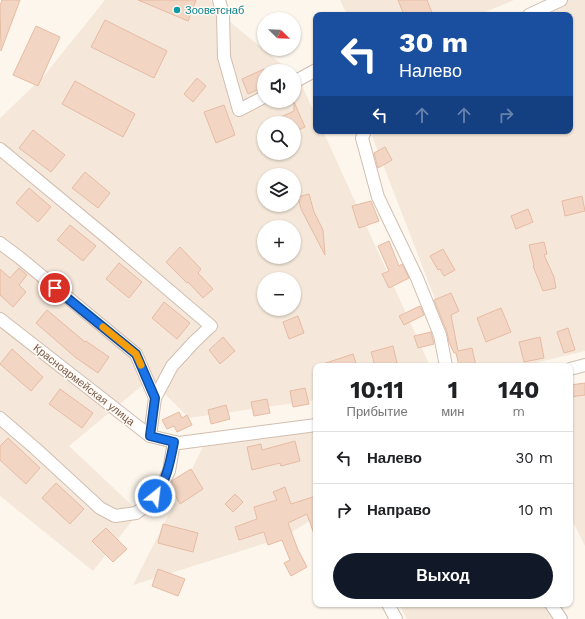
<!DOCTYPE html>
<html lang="ru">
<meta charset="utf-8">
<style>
body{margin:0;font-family:"Work Sans",sans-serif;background:#f6f6f6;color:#202124;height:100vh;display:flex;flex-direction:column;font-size:15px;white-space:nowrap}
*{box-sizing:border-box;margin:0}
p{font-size:13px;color:#757577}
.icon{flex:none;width:22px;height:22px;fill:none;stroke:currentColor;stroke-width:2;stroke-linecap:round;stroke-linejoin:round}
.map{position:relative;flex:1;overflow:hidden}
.details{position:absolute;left:313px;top:363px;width:260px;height:244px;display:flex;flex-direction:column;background:#fff;border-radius:8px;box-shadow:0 1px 3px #0004}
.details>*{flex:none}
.banner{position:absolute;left:313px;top:12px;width:260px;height:122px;border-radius:8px;box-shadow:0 1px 3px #0004;background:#1a4fa0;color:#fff;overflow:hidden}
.needle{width:26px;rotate:113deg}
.buttons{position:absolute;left:257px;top:12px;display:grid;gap:8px}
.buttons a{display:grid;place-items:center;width:44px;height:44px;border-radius:50%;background:#fff;box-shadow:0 1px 3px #0004;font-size:20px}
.pin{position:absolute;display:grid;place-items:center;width:34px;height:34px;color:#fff;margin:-17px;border:2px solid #fff;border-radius:50%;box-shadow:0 1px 4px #0007}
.me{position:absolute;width:44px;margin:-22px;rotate:29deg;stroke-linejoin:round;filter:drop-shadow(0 0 3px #0008)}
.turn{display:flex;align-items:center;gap:14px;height:84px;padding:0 20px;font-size:18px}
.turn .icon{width:52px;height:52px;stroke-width:2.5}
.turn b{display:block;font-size:28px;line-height:34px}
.lanes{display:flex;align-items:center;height:38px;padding:0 20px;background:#0003;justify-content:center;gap:20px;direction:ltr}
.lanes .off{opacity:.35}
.eta{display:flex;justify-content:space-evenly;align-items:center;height:68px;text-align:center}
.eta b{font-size:24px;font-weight:700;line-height:28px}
.button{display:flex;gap:8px;margin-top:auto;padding:8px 20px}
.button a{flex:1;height:46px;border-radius:24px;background:#111827;color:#fff;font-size:16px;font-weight:700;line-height:46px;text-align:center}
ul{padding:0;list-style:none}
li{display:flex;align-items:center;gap:12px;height:52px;padding:0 20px;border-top:1px solid #e0e0e0}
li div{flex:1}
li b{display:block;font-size:15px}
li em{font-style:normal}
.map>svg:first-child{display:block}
</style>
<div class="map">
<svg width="585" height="619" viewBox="0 0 585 619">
<rect width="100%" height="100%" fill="#fdf6ec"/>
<g fill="#f5e8da" fill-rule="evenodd">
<path d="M105 0H210L230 22 290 71H264V101H294V74L298 77 316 116V131H323L430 366H316V400L189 418 150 379 69 446 139 512 93 571 0 496V118L43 77ZM264 123H294V153H264ZM264 175H294V205H264ZM264 227H294V257H264ZM264 279H294V309H264Z"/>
<polygon points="340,0 514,0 478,15 347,15"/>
<polygon points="555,0 585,0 585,351 523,366 461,366 372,136 374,131 570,131 570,15 518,15"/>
<polygon points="585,383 585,546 570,516 570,387"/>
<polygon points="316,423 316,517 282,538 133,585 205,443"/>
<polygon points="399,604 557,604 568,619 407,619"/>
</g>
<g fill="#f3d5c3" stroke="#e6bba3">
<polygon points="2,0 20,0 1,51 0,6"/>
<polygon points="138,0 196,0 188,21"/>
<polygon points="398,0 427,0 433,15 404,15"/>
<polygon points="105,20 167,51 154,78 91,47"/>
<polygon points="36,26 60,37 38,86 13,75"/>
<polygon points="264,69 264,87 248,94 242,79"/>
<polygon points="197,78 206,86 193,102 184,94"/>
<polygon points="75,81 135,114 123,137 62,104"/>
<polygon points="294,102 305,127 294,132 294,123 268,123 294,111"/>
<polygon points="224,105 235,135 216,143 204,112"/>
<polygon points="33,130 65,155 51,172 19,148"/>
<polygon points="385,147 392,160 378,168 374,153"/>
<polygon points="85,172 110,193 98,208 72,188"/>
<polygon points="29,188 51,207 38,222 16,203"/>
<polygon points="309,194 314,212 323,230 325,255 301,209 298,197"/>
<polygon points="582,196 585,211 565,216 562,201"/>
<polygon points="371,201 379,221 359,228 352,206"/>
<polygon points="528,209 533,222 516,229 511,216"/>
<polygon points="70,225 96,246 83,261 57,240"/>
<polygon points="389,241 399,266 402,264 409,278 389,288 382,274 389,271 378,246"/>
<polygon points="544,242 547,254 544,255 554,277 556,288 543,291 533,266 534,265 529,245"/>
<polygon points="180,247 201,269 198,273 213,289 203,298 188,282 187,283 166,262"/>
<polygon points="443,249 455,270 444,276 440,269 438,270 430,256"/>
<polygon points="119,263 142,282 129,298 106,279"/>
<polygon points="19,268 27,275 19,285 26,292 13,307 0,295 0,269 10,278"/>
<polygon points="451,293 459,311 451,315 458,351 472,348 476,366 459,366 456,353 454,353 449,342 447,332 434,300"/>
<polygon points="164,302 190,323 177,339 152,318"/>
<polygon points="420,306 424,315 404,325 399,316"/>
<polygon points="501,308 511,332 486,342 477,318"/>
<polygon points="47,310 85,342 86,341 109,357 98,373 75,357 36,323"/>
<polygon points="298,316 304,333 289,339 283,322"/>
<polygon points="568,328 575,350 564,353 557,332"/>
<polygon points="431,332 434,344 418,348 414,336"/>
<polygon points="223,337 235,351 220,364 209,350"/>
<polygon points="540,337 544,358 524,362 519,342"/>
<polygon points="393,346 397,363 384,366 375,366 371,352"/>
<polygon points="12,349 43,377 31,391 0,364"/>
<polygon points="353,354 357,366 323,366 323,364"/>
<polygon points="585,383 585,395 570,397 570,385"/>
<polygon points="305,388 309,404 293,407 290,391"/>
<polygon points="60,389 93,413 82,428 49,404"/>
<polygon points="267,399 270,413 254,416 251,402"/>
<polygon points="226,405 230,419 211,424 208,410"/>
<polygon points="179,412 182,418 187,415 192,425 177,432 174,426 167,429 162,420"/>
<polygon points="8,438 40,468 26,484 0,460 0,446"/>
<polygon points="295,441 300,461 281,466 280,463 252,470 247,447 261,444 262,450"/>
<polygon points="191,469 203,489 180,504 170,486 173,480"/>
<polygon points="56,483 84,509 70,524 42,498"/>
<polygon points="285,487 291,504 316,496 316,534 314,534 307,514 288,523 298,550 307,567 291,576 284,563 290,560 282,540 268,545 264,532 239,540 235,527 257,519 254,507 277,500 273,492"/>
<polygon points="235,494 243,502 233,512 225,504"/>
<polygon points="163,524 198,533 193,552 158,543"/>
<polygon points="106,528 127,549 113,562 92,541"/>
<polygon points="158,569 185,579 178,596 152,586"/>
</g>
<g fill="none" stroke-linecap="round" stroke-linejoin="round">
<defs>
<g id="minor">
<polyline points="219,0 223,14 224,57 239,110 264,97"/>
<polyline points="529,15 561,0"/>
<polyline points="294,82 316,70"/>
<polyline points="365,131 362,138 378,197 417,278 440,335 446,366"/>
<polyline points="0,149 110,240 211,326 194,342 172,366 155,398"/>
<polyline points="0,243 20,258 136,354 155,398 150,436"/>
<polyline points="0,319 150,436 179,443 316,425"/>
<polyline points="570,369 585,365"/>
<polyline points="0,418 36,449 100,508 115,516 136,513 150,503 160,490 169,471 174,442"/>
<polyline points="388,604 396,619"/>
<polyline points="551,604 561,619"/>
</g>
</defs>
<use href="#minor" stroke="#d1beb0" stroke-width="14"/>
<use href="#minor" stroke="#fff" stroke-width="12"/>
</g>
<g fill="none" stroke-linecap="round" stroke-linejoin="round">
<defs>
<path id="route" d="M55 288 136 354 155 398 150 436 174 442C170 462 167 480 155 496"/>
</defs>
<use href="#route" stroke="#114b97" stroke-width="10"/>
<use href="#route" stroke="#1a73e8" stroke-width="7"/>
<polyline stroke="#f59e0b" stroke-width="7" points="103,327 136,354 141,365"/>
</g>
<circle fill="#0f9aa8" stroke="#fffaf3" stroke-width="1.5" cx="177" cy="10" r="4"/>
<g text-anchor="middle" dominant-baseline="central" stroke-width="3" stroke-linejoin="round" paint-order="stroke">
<g font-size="11" fill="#0d838f" stroke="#fffaf3" text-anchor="start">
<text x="185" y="10">Зооветснаб</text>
</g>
<g font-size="11" fill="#7a5c4d" stroke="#fffaf3">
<text transform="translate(84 385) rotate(38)">Красноармейская улица</text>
</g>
</g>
</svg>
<div class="buttons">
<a><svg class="needle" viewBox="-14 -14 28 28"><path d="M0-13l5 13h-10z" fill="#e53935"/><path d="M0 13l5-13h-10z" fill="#757577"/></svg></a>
<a><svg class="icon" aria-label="sound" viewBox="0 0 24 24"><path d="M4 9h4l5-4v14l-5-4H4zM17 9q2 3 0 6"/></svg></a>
<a><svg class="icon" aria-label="search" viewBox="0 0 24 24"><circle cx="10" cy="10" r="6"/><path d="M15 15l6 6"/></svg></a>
<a><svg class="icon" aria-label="layers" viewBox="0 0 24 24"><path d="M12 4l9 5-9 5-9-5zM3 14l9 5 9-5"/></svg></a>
<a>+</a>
<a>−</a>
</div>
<div class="pin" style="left:55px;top:288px;background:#d93025"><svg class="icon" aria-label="arrive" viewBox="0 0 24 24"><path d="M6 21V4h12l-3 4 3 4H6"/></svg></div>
<svg class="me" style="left:155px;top:496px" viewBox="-20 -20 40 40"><circle r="17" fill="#1a73e8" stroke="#fff" stroke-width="3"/><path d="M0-11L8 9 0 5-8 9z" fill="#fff"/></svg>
<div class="banner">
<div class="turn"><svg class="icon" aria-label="left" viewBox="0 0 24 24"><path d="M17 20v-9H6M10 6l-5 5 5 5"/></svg><div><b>30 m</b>Налево</div></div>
<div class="lanes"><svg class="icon" aria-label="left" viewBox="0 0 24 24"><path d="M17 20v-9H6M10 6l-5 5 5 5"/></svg><svg class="icon off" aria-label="ahead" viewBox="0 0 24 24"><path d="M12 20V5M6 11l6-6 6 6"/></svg><svg class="icon off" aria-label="ahead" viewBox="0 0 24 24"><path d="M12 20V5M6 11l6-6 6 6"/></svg><svg class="icon off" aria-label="right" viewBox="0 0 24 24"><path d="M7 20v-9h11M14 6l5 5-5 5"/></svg></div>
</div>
<section class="details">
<div class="eta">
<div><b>10:11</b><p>Прибытие</p></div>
<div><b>1</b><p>мин</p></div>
<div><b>140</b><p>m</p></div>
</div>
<ul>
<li><svg class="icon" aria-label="left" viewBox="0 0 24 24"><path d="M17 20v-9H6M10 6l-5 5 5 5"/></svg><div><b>Налево</b></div><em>30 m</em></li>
<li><svg class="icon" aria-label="right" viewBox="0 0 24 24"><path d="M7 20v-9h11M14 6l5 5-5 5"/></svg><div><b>Направо</b></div><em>10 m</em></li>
</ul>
<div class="button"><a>Выход</a></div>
</section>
</div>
